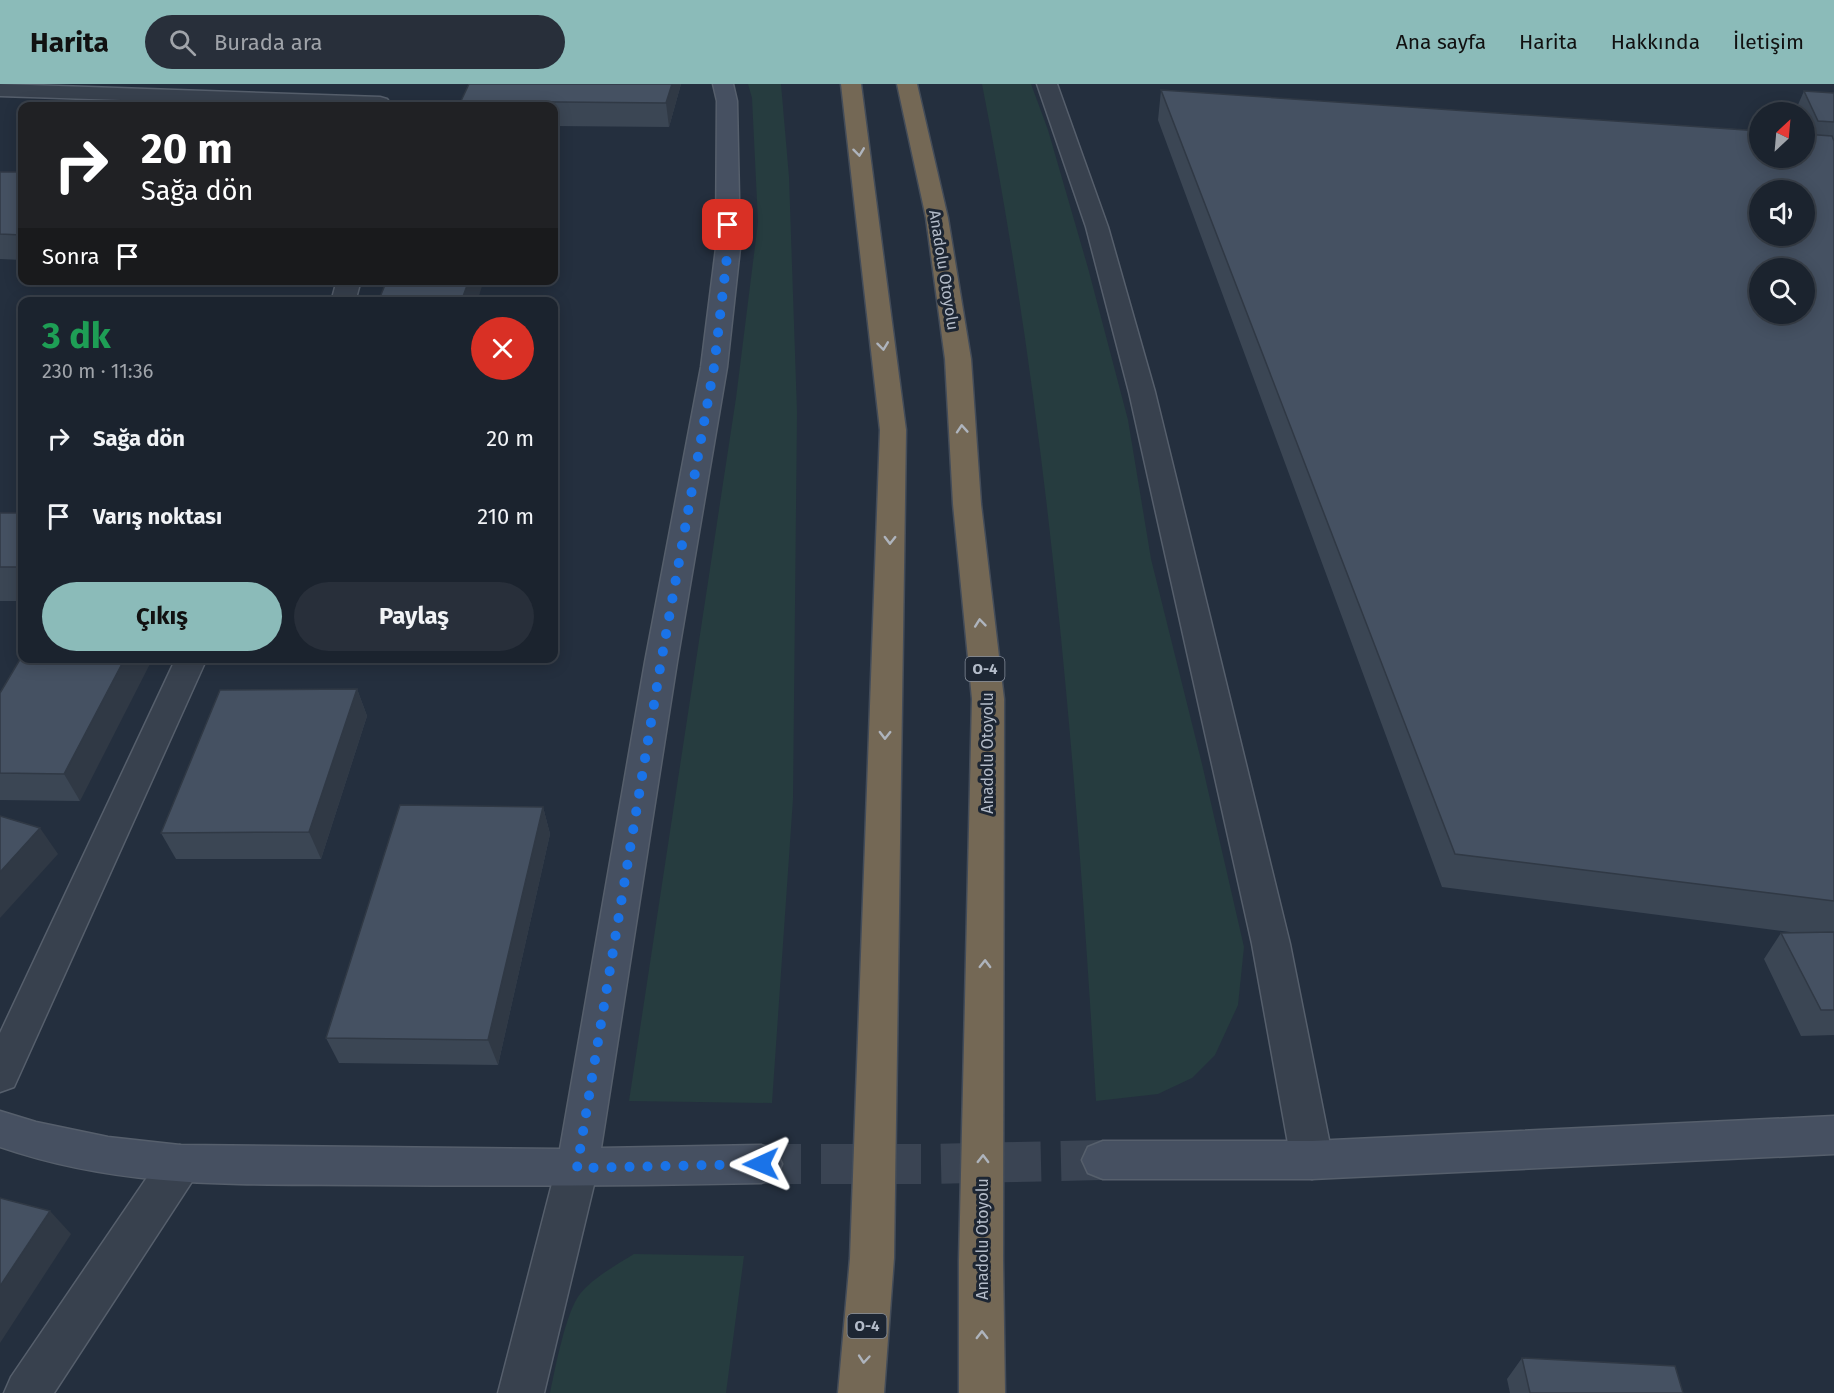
<!DOCTYPE html>
<html lang="tr">
<meta charset="utf-8">
<style>
body{margin:0;font-family:"Fira Sans",sans-serif;background:#282f3a;color:#f1f3f6;height:100vh;display:flex;flex-direction:column;font-size:22px;white-space:nowrap}
*{box-sizing:border-box;margin:0}
p{font-size:20px;color:#a0a4aa}
.icon{flex:none;width:33px;height:33px;fill:none;stroke:currentColor;stroke-width:2;stroke-linecap:round;stroke-linejoin:round}
.map{position:relative;flex:1;overflow:hidden}
.sheet{position:absolute;left:18px;top:213px;width:540px;height:366px;display:flex;flex-direction:column;background:#1b232e;border-radius:12px;box-shadow:0 3px 15px #0003,0 0 0 2px #39404a}
.sheet>*{flex:none}
.top-card{position:absolute;left:18px;top:18px;width:540px;height:183px;border-radius:12px;box-shadow:0 3px 15px #0003,0 0 0 2px #39404a;background:#202124;color:#fff;overflow:hidden}
.needle{width:39px;rotate:26deg}
.fabs{position:absolute;left:1749px;top:18px;display:grid;gap:12px}
.fabs a{display:grid;place-items:center;width:66px;height:66px;border-radius:50%;background:#1b232e;box-shadow:0 3px 15px #0003,0 0 0 2px #39404a;font-size:30px}
.pin{position:absolute;display:grid;place-items:center;width:51px;height:51px;color:#fff;margin:-26px;border-radius:12px;box-shadow:0 3px 9px #0006}
.me{position:absolute;width:66px;margin:-33px;rotate:269deg;stroke-linejoin:round;filter:drop-shadow(0 0 4px #0008)}
.turn{display:flex;align-items:center;gap:21px;height:126px;padding:0 24px;font-size:27px}
.turn .icon{width:78px;height:78px;stroke-width:2.5}
.turn b{display:block;font-size:42px;line-height:51px}
.then{display:flex;align-items:center;height:57px;padding:0 24px;background:#0003;gap:12px;font-size:22px}
.round{display:grid;place-items:center;flex:none;width:63px;height:63px;border-radius:32px;background:#282f3a}
.overview{display:flex;align-items:center;justify-content:space-between;height:102px;padding:0 24px}
h1{font-size:36px;font-weight:700;line-height:45px;color:#1e9e55}
.button{display:flex;gap:12px;margin-top:auto;padding:12px 24px}
.button a{flex:1;height:69px;border-radius:36px;background:#8bbbb9;color:#111;font-size:24px;font-weight:700;line-height:69px;text-align:center}
.button a+a{background:#282f3a;color:#f1f3f6}
ul{padding:0;list-style:none}
li{display:flex;align-items:center;gap:18px;height:78px;padding:0 24px}
li div{flex:1}
li b{display:block;font-size:22px}
li em{font-style:normal}
header{display:flex;align-items:center;gap:36px;box-sizing:border-box;height:84px;padding:0 30px;background:#8bbbb9;color:#111}
header strong{font-size:28px}
nav{display:flex;gap:33px;margin-inline-start:auto;font-size:21px}
.search{width:420px;height:54px;background:#282f3a;display:flex;align-items:center;gap:15px;box-sizing:border-box;padding:0 21px;border-radius:33px;color:#a0a4aa;font-size:22px}
.map>svg:first-child{display:block}
</style>
<header>
<strong>Harita</strong>
<div class="search"><svg class="icon" aria-label="search" viewBox="0 0 24 24"><circle cx="10" cy="10" r="6"/><path d="M15 15l6 6"/></svg>Burada ara</div>
<nav><a>Ana sayfa</a><a>Harita</a><a>Hakkında</a><a>İletişim</a></nav>
</header>
<div class="map">
<svg width="1834" height="1309" viewBox="0 0 1834 1309">
<rect width="100%" height="100%" fill="#242f3e"/>
<g fill="#263c3f">
<polygon points="748,0 781,0 789,93 797,328 793,715 772,1019 629,1017 736,314 758,138 752,14"/>
<path d="M982 0H1031L1048 46 1088 184 1128 336 1151 475 1202 680 1244 863 1238 921 1215 971 1192 994 1158 1010 1096 1017C1076 675 1048 337 982 0Z"/>
<path d="M634 1170 744 1172 726 1309H550C555 1285 566 1227 580 1210 593 1194 616 1181 634 1170Z"/>
</g>
<g fill="none" stroke-linecap="round" stroke-linejoin="round">
<polyline stroke="#3a4453" stroke-width="40" stroke-dasharray="40 20" stroke-linecap="butt" points="761,1080 929,1080 1103,1076"/>
<defs>
<g id="street">
<polygon points="0,0 380,13 387,15 390,19 388,22 304,22 0,12"/>
<polygon points="1037,0 1057,0 1108,143 1155,308 1290,860 1333,1076 1327,1089 1312,1095 1297,1089 1291,1076 1252,860 1129,308 1086,143"/>
<polygon points="337,196 361,196 355,218 331,218"/>
<polygon points="176,574 207,574 14,1003 0,1008 0,949"/>
<polygon points="180,1061 195,1067 201,1080 195,1093 54,1309 4,1309 11,1293 165,1067"/>
<polygon points="577,1065 592,1070 598,1084 544,1309 498,1309 556,1084 562,1070"/>
</g>
<g id="secondary">
<path d="M713 0H733L737 17 740 164 727 283 677 578 601 1064 761 1061 776 1067 782 1080 776 1093 761 1099C628 1102 496 1102 363 1101 236 1100 122 1105 0 1063V1027L36 1038 108 1053 180 1061 560 1065 645 578 701 283 716 164 717 17Z"/>
<polygon points="1834,1032 1834,1070 1312,1095 1103,1095 1088,1089 1082,1076 1088,1063 1103,1057 1312,1057"/>
</g>
<g id="highway">
<polygon points="841,0 861,0 906,346 894,1174 884,1309 838,1309 850,1174 880,346"/>
<polygon points="897,0 917,0 948,134 971,275 981,420 1004,615 1003,1176 1005,1309 959,1309 959,1176 972,615 953,420 945,275 926,134"/>
</g>
</defs>
<use href="#street" stroke="#565f6c" stroke-width="3"/>
<use href="#secondary" stroke="#565f6c" stroke-width="3"/>
<use href="#highway" stroke="#434c59" stroke-width="3"/>
<use href="#street" fill="#38414e" fill-rule="evenodd"/>
<use href="#secondary" fill="#465061" fill-rule="evenodd"/>
<use href="#highway" fill="#746855" fill-rule="evenodd"/>
</g>
<g fill="#3b4654">
<polygon points="469,0 681,0 669,43 554,42 554,22 462,22 461,17"/>
<polygon points="1161,6 1809,50 1804,40 1804,28 1800,28 1797,23 1804,7 1834,9 1834,951 1801,952 1764,875 1781,849 1798,849 1442,803 1158,36"/>
<polygon points="0,88 22,88 22,176 0,175"/>
<rect x="0" y="429" width="22" height="88"/>
<polygon points="22,572 80,717 0,716 0,609"/>
<polygon points="357,605 367,632 321,775 176,775 161,749"/>
<polygon points="543,723 550,750 498,981 339,979 326,954"/>
<polygon points="1522,1274 1683,1309 1510,1309 1507,1295"/>
</g>
<g fill="#303945">
<polygon points="672,0 681,0 669,43 666,19"/>
<polygon points="469,196 484,196 477,218 461,218"/>
<polygon points="125,574 153,574 80,717 64,690"/>
<polygon points="357,605 367,632 321,775 309,748"/>
<polygon points="543,723 550,750 498,981 488,956"/>
<polygon points="40,744 58,770 0,834 0,788"/>
<polygon points="50,1127 71,1150 0,1259 0,1202"/>
</g>
<g fill="#455162" stroke="#303945" stroke-width="1.5" fill-rule="evenodd">
<polygon points="469,0 672,0 666,19 461,17"/>
<path d="M1161 6 1760 47V74H1804V50L1832 52 1834 57V817L1455 770ZM1760 106H1804V152H1760ZM1760 184H1804V230H1760Z"/>
<polygon points="1804,7 1834,9 1834,38 1818,37"/>
<polygon points="0,88 22,88 22,151 0,150"/>
<polygon points="387,196 469,196 461,218 378,218"/>
<rect x="0" y="429" width="22" height="54"/>
<polygon points="22,572 22,574 125,574 64,690 0,689 0,609"/>
<polygon points="357,605 309,748 161,749 220,606"/>
<polygon points="400,721 543,723 488,956 326,954"/>
<polygon points="0,732 40,744 0,788"/>
<polygon points="1834,848 1834,926 1821,926 1781,849"/>
<polygon points="0,1114 50,1127 0,1202"/>
<polygon points="1522,1274 1675,1282 1683,1309 1530,1309"/>
</g>
<defs><path id="oneway-chevron" d="M-2-3.5L2.5 0L-2 3.5" fill="none" stroke-width="1.6" stroke-linecap="round" stroke-linejoin="round" transform="scale(1.5)"/></defs>
<g stroke="#aeb4bd">
<use href="#oneway-chevron" transform="translate(859 68) rotate(83)"/>
<use href="#oneway-chevron" transform="translate(883 262) rotate(83)"/>
<use href="#oneway-chevron" transform="translate(962 345) rotate(-94)"/>
<use href="#oneway-chevron" transform="translate(890 456) rotate(91)"/>
<use href="#oneway-chevron" transform="translate(980 539) rotate(-96)"/>
<use href="#oneway-chevron" transform="translate(885 651) rotate(91)"/>
<use href="#oneway-chevron" transform="translate(985 880) rotate(-89)"/>
<use href="#oneway-chevron" transform="translate(983 1075) rotate(-89)"/>
<use href="#oneway-chevron" transform="translate(982 1251) rotate(-90)"/>
<use href="#oneway-chevron" transform="translate(864 1275) rotate(95)"/>
</g>
<g fill="none" stroke-linecap="round" stroke-linejoin="round">
<polyline stroke="#1a73e8" stroke-width="10" stroke-dasharray="0 18" points="728,141 728,164 714,283 661,578 577,1084 761,1080"/>
</g>
<g text-anchor="middle" dominant-baseline="central" stroke-width="6" stroke-linejoin="round" paint-order="stroke">
<g fill="#1d2633" stroke="#878f9c" stroke-width="1.5">
<rect x="965.5" y="573" width="39" height="24" rx="4.5"/>
<rect x="847.5" y="1230" width="39" height="24" rx="4.5"/>
</g>
<g font-size="15" font-weight="bold" fill="#b4bcc9">
<text x="985" y="585">O-4</text>
<text x="867" y="1242">O-4</text>
</g>
<g font-size="16" fill="#b4bcc9" stroke="#1d2633">
<text transform="translate(944 186) rotate(81)">Anadolu Otoyolu</text>
<text transform="translate(987 669) rotate(-90)">Anadolu Otoyolu</text>
<text transform="translate(982 1155) rotate(-90)">Anadolu Otoyolu</text>
</g>
</g>
</svg>
<div class="fabs">
<a><svg class="needle" viewBox="-14 -14 28 28"><path d="M0-13l5 13h-10z" fill="#e53935"/><path d="M0 13l5-13h-10z" fill="#a0a4aa"/></svg></a>
<a><svg class="icon" aria-label="sound" viewBox="0 0 24 24"><path d="M4 9h4l5-4v14l-5-4H4zM17 9q2 3 0 6"/></svg></a>
<a><svg class="icon" aria-label="search" viewBox="0 0 24 24"><circle cx="10" cy="10" r="6"/><path d="M15 15l6 6"/></svg></a>
</div>
<div class="pin" style="left:728px;top:141px;background:#d93025"><svg class="icon" aria-label="arrive" viewBox="0 0 24 24"><path d="M6 21V4h12l-3 4 3 4H6"/></svg></div>
<svg class="me" style="left:761px;top:1080px" viewBox="-20 -20 40 40"><path d="M0-17L14 15 0 8-14 15z" fill="#1a73e8" stroke="#fff" stroke-width="4"/></svg>
<div class="top-card">
<div class="turn"><svg class="icon" aria-label="right" viewBox="0 0 24 24"><path d="M7 20v-9h11M14 6l5 5-5 5"/></svg><div><b>20 m</b>Sağa dön</div></div>
<div class="then">Sonra<svg class="icon" aria-label="arrive" viewBox="0 0 24 24"><path d="M6 21V4h12l-3 4 3 4H6"/></svg></div>
</div>
<section class="sheet">
<div class="overview"><div><h1>3 dk</h1><p>230 m · 11:36</p></div><a class="round" style="background:#d93025;color:#fff"><svg class="icon" aria-label="close" viewBox="0 0 24 24"><path d="M6 6l12 12M18 6L6 18"/></svg></a></div>
<ul>
<li><svg class="icon" aria-label="right" viewBox="0 0 24 24"><path d="M7 20v-9h11M14 6l5 5-5 5"/></svg><div><b>Sağa dön</b></div><em>20 m</em></li>
<li><svg class="icon" aria-label="arrive" viewBox="0 0 24 24"><path d="M6 21V4h12l-3 4 3 4H6"/></svg><div><b>Varış noktası</b></div><em>210 m</em></li>
</ul>
<div class="button"><a>Çıkış</a><a>Paylaş</a></div>
</section>
</div>
